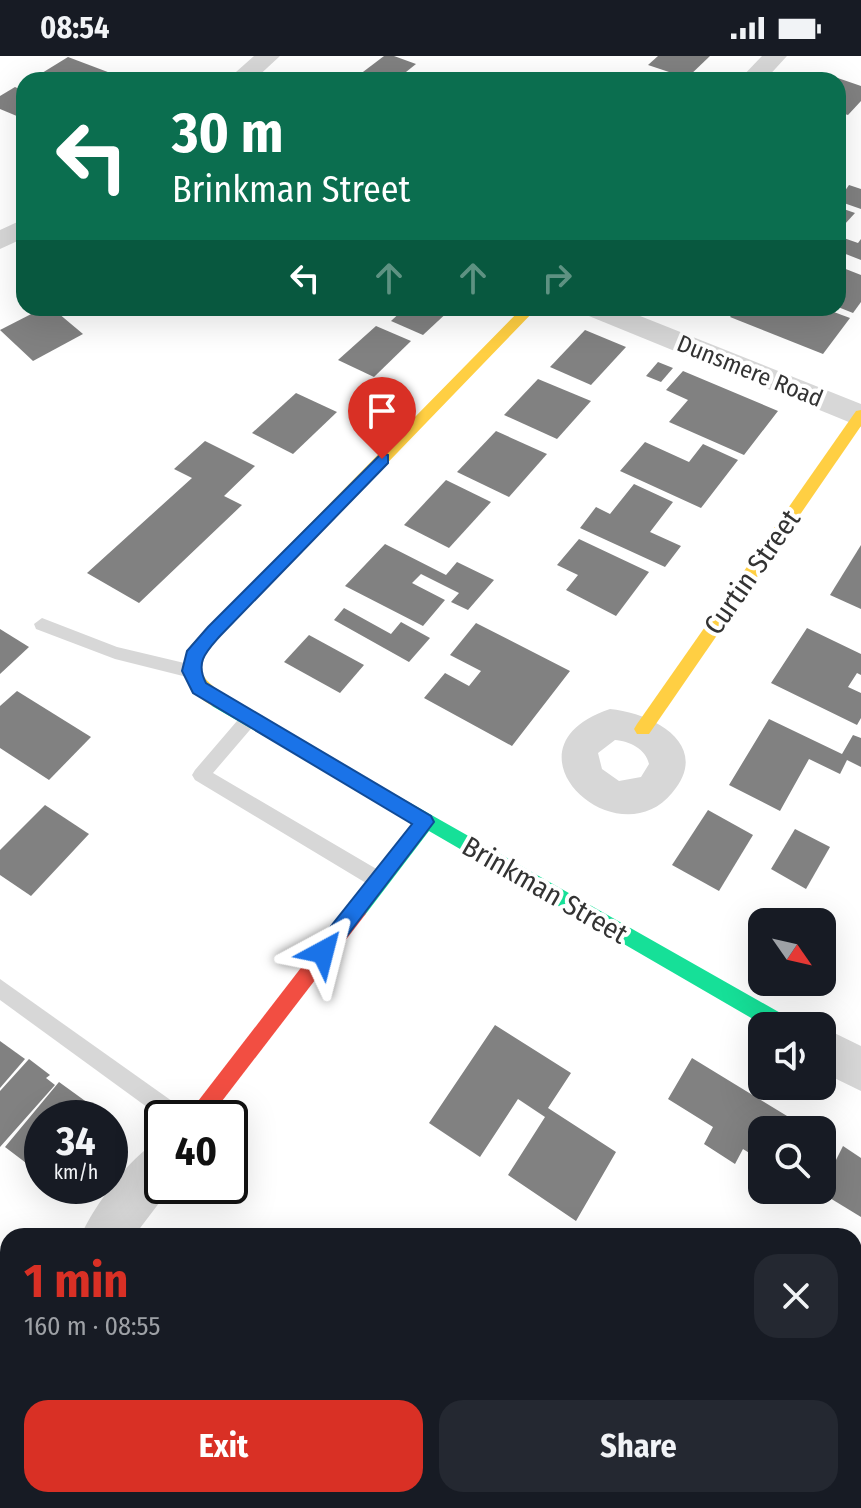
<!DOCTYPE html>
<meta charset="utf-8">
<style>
body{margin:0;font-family:"Fira Sans Condensed",sans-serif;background:#242831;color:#f1f3f6;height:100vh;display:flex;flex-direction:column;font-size:30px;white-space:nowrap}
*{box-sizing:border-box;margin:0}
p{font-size:26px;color:#9ea1a6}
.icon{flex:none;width:44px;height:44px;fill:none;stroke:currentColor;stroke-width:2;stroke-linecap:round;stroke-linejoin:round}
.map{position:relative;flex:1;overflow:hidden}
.panel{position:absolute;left:0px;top:1172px;width:862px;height:280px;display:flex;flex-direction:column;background:#171b24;border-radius:24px 24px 0 0;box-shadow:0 8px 32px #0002}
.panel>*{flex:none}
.guide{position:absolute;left:16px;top:16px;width:830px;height:244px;border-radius:24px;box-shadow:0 8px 32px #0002;background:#0b6e4f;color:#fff;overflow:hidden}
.needle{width:52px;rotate:124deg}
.buttons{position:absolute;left:748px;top:852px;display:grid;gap:16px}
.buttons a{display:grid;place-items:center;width:88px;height:88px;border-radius:16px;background:#171b24;box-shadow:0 8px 32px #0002;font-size:40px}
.speed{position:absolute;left:24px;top:1044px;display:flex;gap:16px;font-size:40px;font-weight:700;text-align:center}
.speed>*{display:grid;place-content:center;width:104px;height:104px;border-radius:50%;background:#171b24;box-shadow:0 8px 32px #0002;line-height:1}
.speed small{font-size:20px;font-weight:400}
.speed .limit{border:4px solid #111;border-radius:12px;background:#fff;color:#111}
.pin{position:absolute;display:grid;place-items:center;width:68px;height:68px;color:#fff;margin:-82px -34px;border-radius:50% 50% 50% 0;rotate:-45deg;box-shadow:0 0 8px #0007}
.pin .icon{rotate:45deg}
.me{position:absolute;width:88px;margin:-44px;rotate:38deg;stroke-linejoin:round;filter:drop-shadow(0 0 6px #0008)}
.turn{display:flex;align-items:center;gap:28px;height:168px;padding:0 24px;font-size:36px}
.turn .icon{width:104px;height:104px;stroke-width:2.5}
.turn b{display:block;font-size:56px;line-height:68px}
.lanes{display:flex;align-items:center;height:76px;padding:0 24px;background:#0003;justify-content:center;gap:40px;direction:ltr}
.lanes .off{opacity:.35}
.round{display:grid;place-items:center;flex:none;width:84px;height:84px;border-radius:24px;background:#242831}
.summary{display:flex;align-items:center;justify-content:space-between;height:136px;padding:0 24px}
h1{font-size:48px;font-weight:700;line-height:60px;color:#d93025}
.action{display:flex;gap:16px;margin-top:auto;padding:16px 24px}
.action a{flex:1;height:92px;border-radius:24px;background:#d93025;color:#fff;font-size:32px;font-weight:700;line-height:92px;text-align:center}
.action a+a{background:#242831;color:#f1f3f6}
.status{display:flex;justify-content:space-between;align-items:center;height:56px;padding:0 40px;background:#171b24;direction:ltr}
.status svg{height:22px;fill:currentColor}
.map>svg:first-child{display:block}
</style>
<div class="status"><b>08:54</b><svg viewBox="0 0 49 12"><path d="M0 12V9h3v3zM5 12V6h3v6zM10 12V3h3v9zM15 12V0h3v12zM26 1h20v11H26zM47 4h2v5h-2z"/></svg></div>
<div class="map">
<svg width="861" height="1452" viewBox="0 0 861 1452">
<rect width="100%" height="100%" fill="#fff"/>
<g fill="#818181">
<polygon points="384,0 394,0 416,8 396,24 373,24 359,19"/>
<polygon points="658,0 710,0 687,22 648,9"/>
<polygon points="68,1 121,21 60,24 42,17"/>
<polygon points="829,19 861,30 861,45 848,59 838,56 838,24 824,24"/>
<polygon points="15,31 24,35 24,63 0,53 0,40"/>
<polygon points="849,129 861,133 861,153 838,145"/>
<polygon points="838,151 855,157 844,169 838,167"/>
<polygon points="838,180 858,187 861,183 861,204 838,195"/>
<polygon points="838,210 861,219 861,246 853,257 838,251"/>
<polygon points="43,252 52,252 83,278 33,305 0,274"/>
<polygon points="405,252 452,252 423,279 391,265"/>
<polygon points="737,252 823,252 850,262 823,298 730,261"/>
<polygon points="376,270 411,285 374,321 338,304"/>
<polygon points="585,274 626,291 591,329 550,311"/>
<polygon points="658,306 673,312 661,326 646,320"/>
<polygon points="683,315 778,355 744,399 669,366 688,344 666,334"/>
<polygon points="538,323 591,345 557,383 504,359"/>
<polygon points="296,337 337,356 293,398 252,377"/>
<polygon points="496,375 547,398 509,441 457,416"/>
<polygon points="205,385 255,410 224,440 242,449 139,547 87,517 192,422 174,413"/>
<polygon points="645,386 689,406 703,388 738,404 701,452 620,415"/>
<polygon points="446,424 491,446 449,492 404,469"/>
<polygon points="634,428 673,446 650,476 681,490 665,511 580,472 596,451 610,458"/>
<polygon points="579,483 649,516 616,560 566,534 578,519 557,509"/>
<polygon points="385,488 446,519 457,506 494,524 468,554 451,546 459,537 421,518 412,527 445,544 423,570 345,530"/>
<polygon points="861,489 861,553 830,539"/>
<polygon points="344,552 391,578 401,566 430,582 409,606 334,564"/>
<polygon points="476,567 570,615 512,690 424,642 445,617 469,630 481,615 450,599"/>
<polygon points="807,572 861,598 861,619 857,617 848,631 861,637 861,662 857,669 771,627"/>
<polygon points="0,573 29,591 0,618"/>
<polygon points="309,579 364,609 340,637 284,606"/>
<polygon points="17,635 91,681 49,724 0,692 0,650"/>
<polygon points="769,663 842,698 853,679 861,682 861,711 847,704 840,718 809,703 780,755 729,729"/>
<polygon points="45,749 89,778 31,840 0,819 0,794"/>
<polygon points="708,754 753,779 719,835 672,809"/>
<polygon points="795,773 830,791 806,833 771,813"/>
<polygon points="495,969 571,1017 548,1052 616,1096 576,1165 508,1119 545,1061 518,1043 480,1101 429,1067"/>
<polygon points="0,985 25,1003 0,1032"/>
<polygon points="692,1002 810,1074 762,1074 762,1105 743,1093 735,1108 704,1088 713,1071 668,1043"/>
<polygon points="29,1003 50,1019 46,1022 55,1029 0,1091 0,1035"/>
<polygon points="59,1026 88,1047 76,1062 42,1062 42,1103 34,1113 5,1091"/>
<polygon points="110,1062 122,1077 110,1092"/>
<polygon points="843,1090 861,1102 861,1161 820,1136"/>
<polygon points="54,1130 79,1130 69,1142"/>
<polygon points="854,1232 861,1236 861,1291 857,1300"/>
<polygon points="63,1444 271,1444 280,1452 57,1452"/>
<polygon points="433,1444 503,1444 498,1452 429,1452"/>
<polygon points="631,1444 724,1444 735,1452 627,1452"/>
</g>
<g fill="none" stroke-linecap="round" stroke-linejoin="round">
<g fill="#d7d7d7" fill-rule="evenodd">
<polygon points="42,562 117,591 197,610 199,615 191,622 115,603 36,573 34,568"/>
<polygon points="249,656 255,658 258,663 255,668 213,717 385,818 387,824 385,830 378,832 371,830 195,724 192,719 195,714 243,658"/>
<polygon points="0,923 186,1055 190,1062 162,1062 0,944"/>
</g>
<g fill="#d7d7d7" fill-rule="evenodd">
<polygon points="254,0 280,0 254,24 227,24"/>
<polygon points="762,0 787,0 765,24 739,24"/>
<polygon points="24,163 24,182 0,193 0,174"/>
<polygon points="580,252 620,252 861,348 861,371 584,258"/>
<path d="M610 653C653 657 713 689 672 737 616 805 494 692 610 653ZM615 684C629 685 646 693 649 708L641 721 619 725 602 713 598 697Z"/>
<polygon points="822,971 861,990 861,1035 822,1016"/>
<path d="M162 1083V1130H172L134 1180H81C93 1151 134 1095 162 1083Z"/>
<polygon points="8,1282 8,1339 0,1342 0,1286"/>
</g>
<polygon fill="#16e098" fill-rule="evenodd" points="218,638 791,963 794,970 765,970 429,775 365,859 358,862 351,859 348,853 351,847 414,767 212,650 209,645 212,640"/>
<g fill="#ffcf43" fill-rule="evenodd">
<path d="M522 252H537L203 598C194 624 215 627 227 645L224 650 218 652C190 642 178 615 191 589Z"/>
<polygon points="861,354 861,370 649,678 637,678 634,673 637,668 856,355"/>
</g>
<polygon fill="#f24e42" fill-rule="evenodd" points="358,844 365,847 368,853 365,859 209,1062 185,1062 351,847"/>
</g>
<path fill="#1a73e8" stroke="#114b97" stroke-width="2" d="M382 397 388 399V407L220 580C206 596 195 606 206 627L431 760 434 766 330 902 323 905 316 902 313 896 316 889 412 768 193 637 182 615 187 595 208 571Z"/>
<g text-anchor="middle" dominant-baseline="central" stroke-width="8" stroke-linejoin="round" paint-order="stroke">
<g font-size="24" fill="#333" stroke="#fff">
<text transform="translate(750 315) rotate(22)">Dunsmere Road</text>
</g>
<g font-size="28" fill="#333" stroke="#fff">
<text transform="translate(752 516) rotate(-55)">Curtin Street</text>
<text transform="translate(545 834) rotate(30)">Brinkman Street</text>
</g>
</g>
</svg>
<div class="buttons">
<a><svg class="needle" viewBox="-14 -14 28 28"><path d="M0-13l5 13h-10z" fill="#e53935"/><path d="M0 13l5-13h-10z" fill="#9ea1a6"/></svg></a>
<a><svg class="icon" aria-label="sound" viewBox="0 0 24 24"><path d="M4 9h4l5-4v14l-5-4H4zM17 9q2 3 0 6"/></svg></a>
<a><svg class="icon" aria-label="search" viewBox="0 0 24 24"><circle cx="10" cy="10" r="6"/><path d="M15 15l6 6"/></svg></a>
</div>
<div class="speed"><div>34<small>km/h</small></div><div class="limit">40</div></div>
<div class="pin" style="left:382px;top:403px;background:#d93025"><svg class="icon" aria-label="arrive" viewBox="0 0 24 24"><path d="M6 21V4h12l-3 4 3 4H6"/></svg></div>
<svg class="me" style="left:323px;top:896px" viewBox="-20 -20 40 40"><path d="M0-17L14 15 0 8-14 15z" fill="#1a73e8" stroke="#fff" stroke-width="4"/></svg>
<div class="guide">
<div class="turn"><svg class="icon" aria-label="left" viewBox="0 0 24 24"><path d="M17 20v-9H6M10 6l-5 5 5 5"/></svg><div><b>30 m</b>Brinkman Street</div></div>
<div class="lanes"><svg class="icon" aria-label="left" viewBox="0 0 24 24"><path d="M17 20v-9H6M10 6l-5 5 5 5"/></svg><svg class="icon off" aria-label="ahead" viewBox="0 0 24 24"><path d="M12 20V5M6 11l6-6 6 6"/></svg><svg class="icon off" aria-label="ahead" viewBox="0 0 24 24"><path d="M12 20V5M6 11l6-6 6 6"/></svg><svg class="icon off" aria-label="right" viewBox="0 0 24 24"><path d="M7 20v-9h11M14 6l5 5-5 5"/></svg></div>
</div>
<section class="panel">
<div class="summary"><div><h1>1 min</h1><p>160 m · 08:55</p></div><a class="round"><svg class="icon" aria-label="close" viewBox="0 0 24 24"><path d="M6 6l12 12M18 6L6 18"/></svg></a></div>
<div class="action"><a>Exit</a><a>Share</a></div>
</section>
</div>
